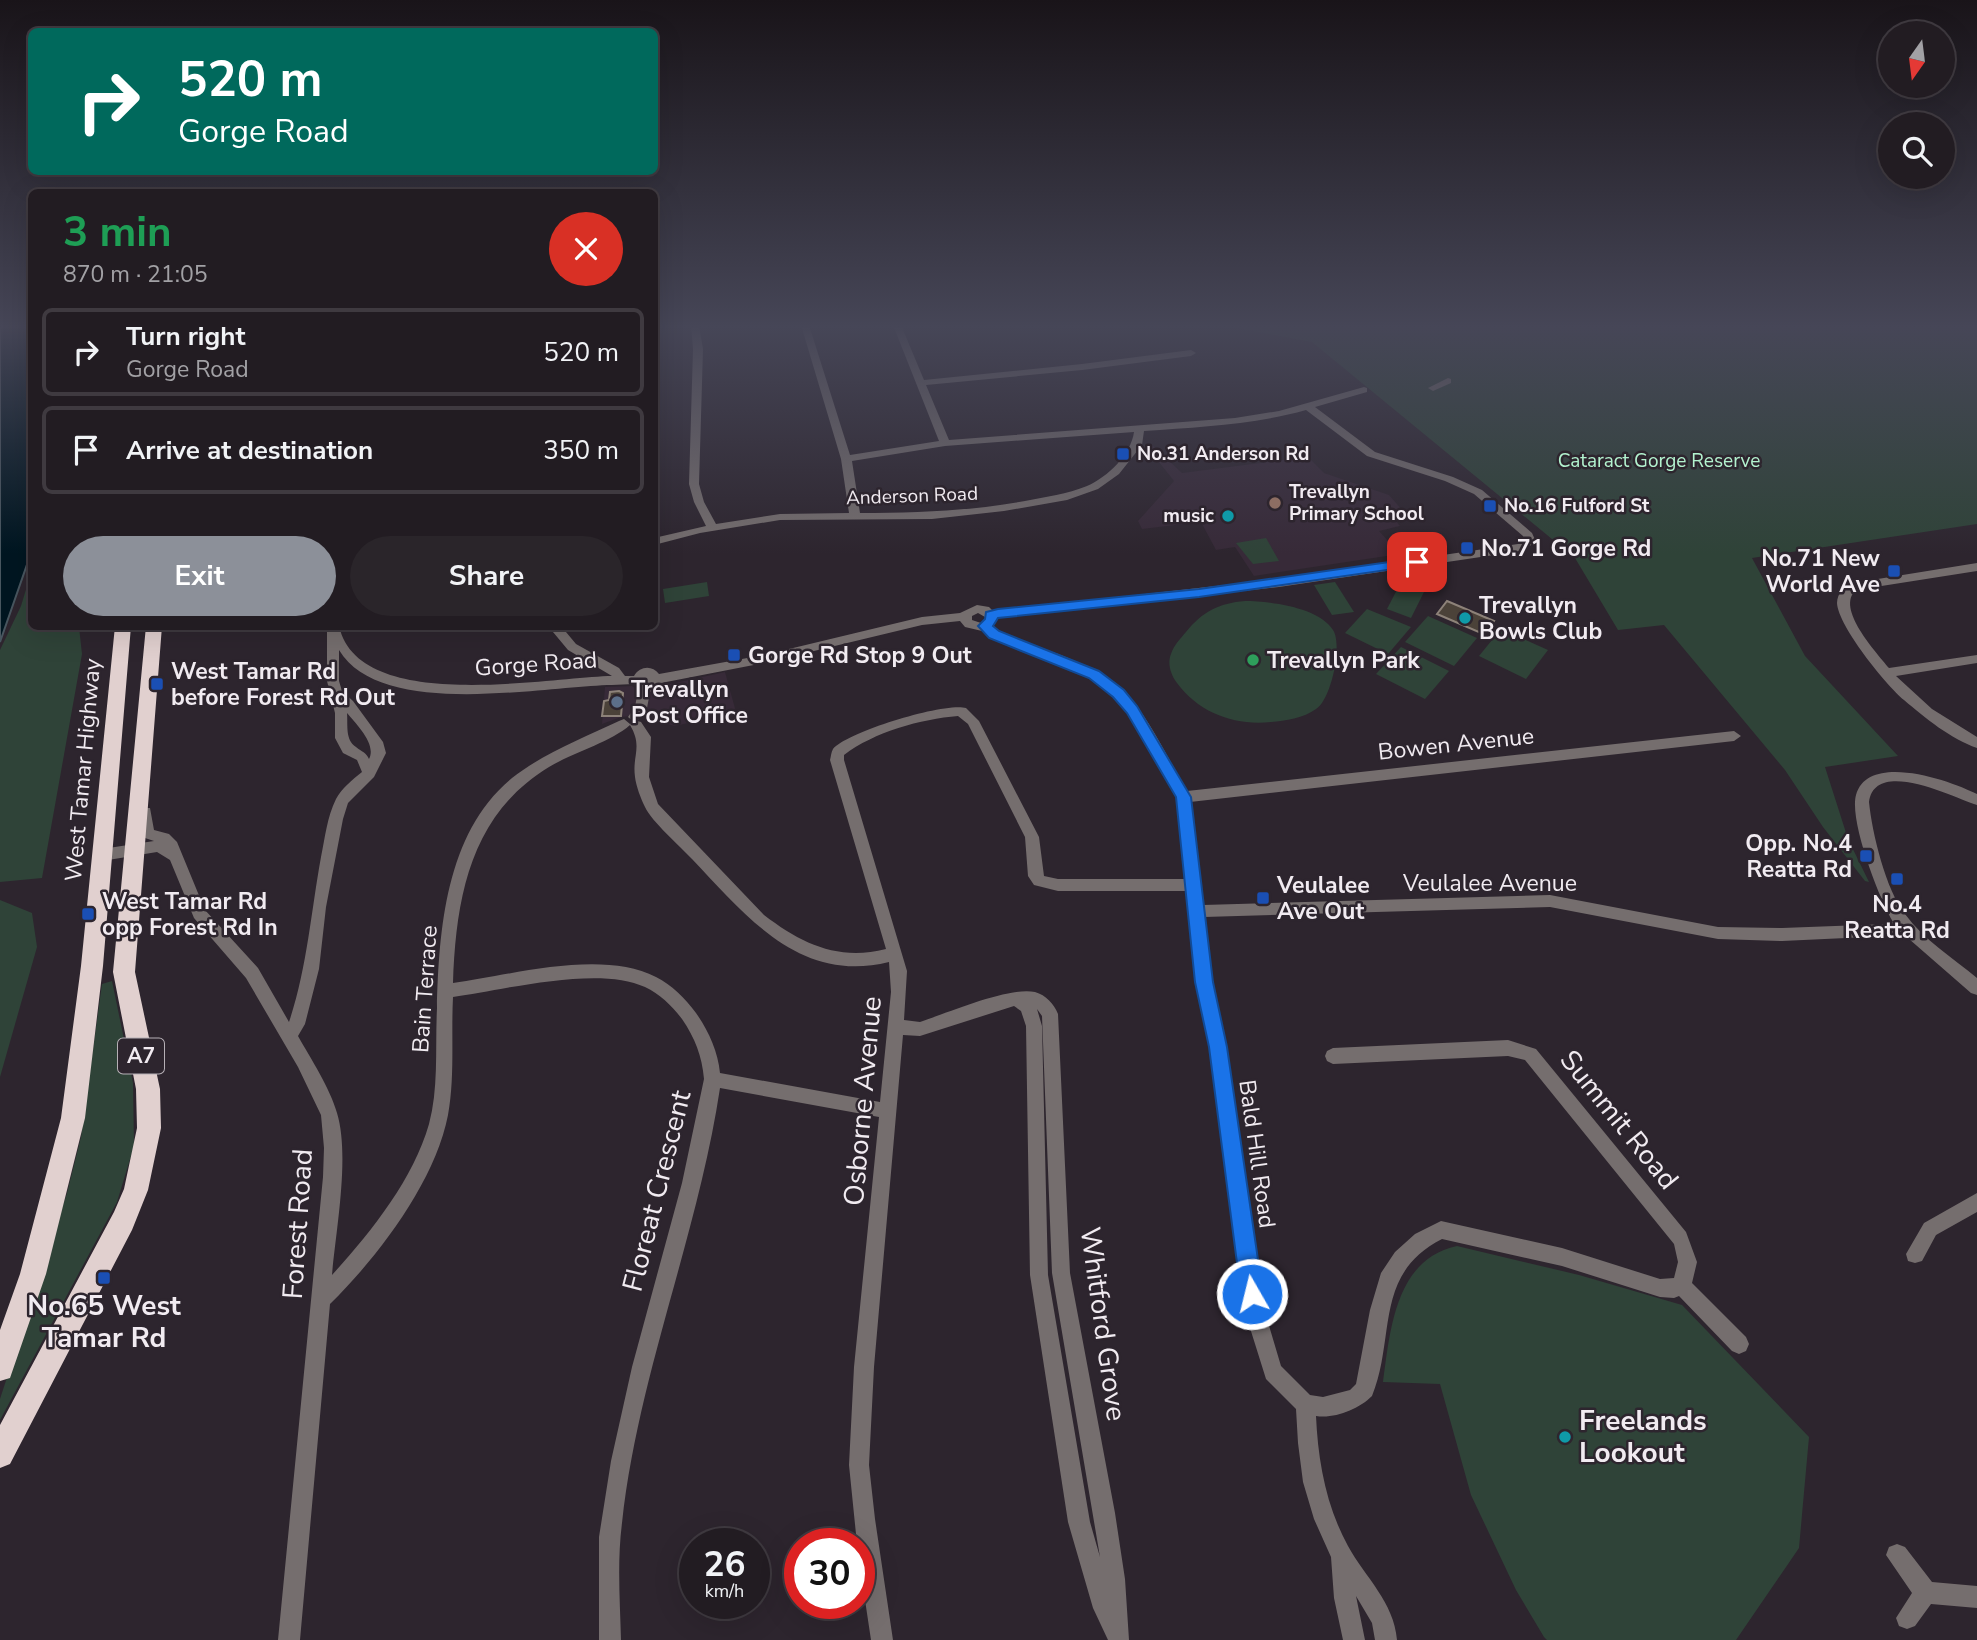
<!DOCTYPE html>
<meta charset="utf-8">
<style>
body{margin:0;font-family:"Nunito Sans",sans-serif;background:#2a252a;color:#f1f3f6;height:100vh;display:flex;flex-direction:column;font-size:26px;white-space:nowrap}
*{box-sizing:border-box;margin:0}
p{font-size:23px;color:#a2a1a5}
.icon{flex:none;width:38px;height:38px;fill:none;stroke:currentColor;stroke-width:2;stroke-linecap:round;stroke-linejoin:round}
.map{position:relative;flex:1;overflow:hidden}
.drawer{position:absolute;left:28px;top:189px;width:630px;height:441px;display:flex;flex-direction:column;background:#221c22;border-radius:10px;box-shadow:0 7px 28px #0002,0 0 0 2px #3f3a40}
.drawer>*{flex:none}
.hud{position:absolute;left:28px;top:28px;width:630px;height:147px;border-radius:10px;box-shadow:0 7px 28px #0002,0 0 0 2px #3f3a40;background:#00695c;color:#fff;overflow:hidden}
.needle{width:46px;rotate:194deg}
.controls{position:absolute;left:1878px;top:21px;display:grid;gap:14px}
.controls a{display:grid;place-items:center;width:77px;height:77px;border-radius:50%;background:#221c22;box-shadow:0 7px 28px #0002,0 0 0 2px #3f3a40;font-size:35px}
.speed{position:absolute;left:679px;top:1528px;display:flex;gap:14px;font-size:35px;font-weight:700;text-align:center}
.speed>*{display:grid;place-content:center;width:91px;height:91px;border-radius:50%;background:#221c22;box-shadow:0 7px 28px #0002,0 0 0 2px #3f3a40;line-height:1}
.speed small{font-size:18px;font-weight:400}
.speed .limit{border:10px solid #d22;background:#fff;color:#111}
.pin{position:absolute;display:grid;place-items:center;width:60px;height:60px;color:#fff;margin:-30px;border-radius:14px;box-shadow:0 4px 10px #0006}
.me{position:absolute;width:77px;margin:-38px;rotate:352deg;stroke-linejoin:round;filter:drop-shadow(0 0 5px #0008)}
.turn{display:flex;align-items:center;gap:24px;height:147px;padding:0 35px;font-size:32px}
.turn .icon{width:91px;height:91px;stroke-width:2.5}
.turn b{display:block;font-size:49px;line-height:60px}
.round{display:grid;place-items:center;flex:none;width:74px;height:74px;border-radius:37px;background:#2a252a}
.head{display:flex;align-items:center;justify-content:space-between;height:119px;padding:0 35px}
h1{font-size:42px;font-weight:700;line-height:52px;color:#1e9e55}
.primary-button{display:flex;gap:14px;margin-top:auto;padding:14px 35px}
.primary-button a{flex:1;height:80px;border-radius:42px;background:#8c9099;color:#fff;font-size:28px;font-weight:700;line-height:80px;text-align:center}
.primary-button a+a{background:#2a252a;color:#f1f3f6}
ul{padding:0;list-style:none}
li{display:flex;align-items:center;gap:21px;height:88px;margin:0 14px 10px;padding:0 21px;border:4px solid #3f3a40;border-radius:10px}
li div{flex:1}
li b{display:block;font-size:26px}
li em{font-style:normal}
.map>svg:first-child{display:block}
</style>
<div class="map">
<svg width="1977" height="1640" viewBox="0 0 1977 1640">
<rect width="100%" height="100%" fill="#2d252e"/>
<g fill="#372a38">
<polygon points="1152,445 1182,473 1308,457 1324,473 1389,495 1404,512 1391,515 1400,526 1379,531 1400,554 1254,576 1235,547 1216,550 1201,522 1142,529 1138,521 1174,481 1147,447"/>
<polygon points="725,672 736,712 675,726 633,716 621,717 602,724 605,687 632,686 638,691"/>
</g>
<g fill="#2f4338">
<polygon points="1221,325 1977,325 1977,524 1752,558 1805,656 1898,756 1825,767 1848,839 1869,882 1865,881 1823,827 1785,770 1664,625 1618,630 1575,558 1312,342"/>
<polygon points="1266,538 1279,561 1253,564 1236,543"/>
<polygon points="31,573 32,626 79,627 82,654 42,878 0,882 0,650 21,606"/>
<polygon points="707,582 709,596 665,603 663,589"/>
<polygon points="1335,582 1354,612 1332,615 1314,585"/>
<polygon points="1401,582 1425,590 1411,618 1387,609"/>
<path d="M1245 601C1269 601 1319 607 1333 630 1343 645 1331 700 1316 709 1304 718 1285 721 1271 722 1235 726 1199 713 1177 683 1171 675 1167 664 1171 654 1174 645 1180 639 1186 632 1202 612 1219 603 1245 601Z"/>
<polygon points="1367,609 1411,627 1388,654 1345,633"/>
<polygon points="1428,616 1477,638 1454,666 1405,642"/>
<polygon points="1501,629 1548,650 1526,679 1479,656"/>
<polygon points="1401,647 1449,671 1425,699 1376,674"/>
<polygon points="0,900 32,913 37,947 0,1077"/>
<polygon points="112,981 133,1083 134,1146 117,1202 0,1420 0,1399 67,1193 81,1137 102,984"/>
<path d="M1457 1246 1579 1275 1682 1305 1809 1437 1799 1548 1736 1640H1547L1544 1637 1516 1590 1471 1495 1440 1384 1383 1382C1390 1331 1395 1259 1457 1246Z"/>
</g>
<polygon fill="#001621" stroke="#48565f" stroke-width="2" points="0,325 32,325 31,553 0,642"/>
<g fill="#4b4239" stroke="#8d8279" stroke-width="2">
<polygon points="1447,601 1494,621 1486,632 1481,633 1437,614"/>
<polygon points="619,691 623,693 621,716 602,716 604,701 609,700 610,692"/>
</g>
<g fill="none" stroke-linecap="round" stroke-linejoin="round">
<g fill="#756e6e" fill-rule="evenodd">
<path d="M691 325H699L703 349 699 484 704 502 716 524 780 514 849 513 841 459 801 325H809L850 455 939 441 893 325H901L924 380 1082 364 1191 350 1196 353 1191 356 1082 370 926 385 949 440 1235 418 1279 411 1364 387 1367 388V392L1315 407 1375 452 1453 477 1482 490 1532 533 1536 542 1521 551 1279 587 998 618 992 627 998 632C1036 647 1096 663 1124 691 1148 715 1169 761 1187 791L1734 731 1741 736 1734 741 1190 802 1203 905 1550 895 1718 927 1782 928 1888 924 1893 922C1879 898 1849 821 1856 795 1868 751 1952 781 1977 794V805C1955 798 1875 757 1869 802 1872 833 1886 890 1905 914 1924 940 1953 958 1977 978V995L1971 993 1901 932 1889 936 1782 941 1718 939 1550 907 1204 917 1212 982 1226 1047 1265 1312 1281 1366 1310 1395 1323 1397 1350 1390 1356 1384 1370 1310 1381 1273 1395 1252 1415 1234 1441 1221 1562 1248 1660 1279 1674 1278 1678 1262 1674 1244 1525 1060 1508 1056 1333 1064 1327 1061 1325 1056 1327 1051 1333 1048 1508 1040 1536 1049 1686 1232 1697 1262 1692 1283 1746 1337 1749 1344 1746 1351 1739 1354 1732 1351 1679 1296 1674 1298 1660 1297 1562 1266 1442 1239C1373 1274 1396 1338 1372 1396 1359 1409 1335 1419 1316 1416 1318 1461 1326 1506 1348 1546 1365 1577 1394 1602 1397 1640H1375L1372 1623 1356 1596 1365 1640H1343L1334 1598 1331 1557 1314 1519 1303 1482 1298 1443 1296 1409 1266 1379 1245 1312 1210 1047 1196 982 1186 891H1058L1034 885 1028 876 1025 837 968 724 958 716C921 719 874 732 844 755V760L907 971 904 1020 920 1022C947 1013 1010 986 1035 992 1046 995 1054 1004 1058 1014L1070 1273 1115 1513 1125 1579 1129 1640H1108L1093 1608 1068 1522 1030 1275 1026 1026 1021 1011 1014 1006 920 1036 903 1035 874 1367 869 1465 875 1519 893 1640H871L859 1560V1544H857L849 1465 854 1367 879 1117 720 1088C698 1235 638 1375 622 1523 617 1562 620 1601 621 1640H599V1537L611 1461 632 1367 682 1183 704 1079C702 1056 695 1038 682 1019 672 1006 660 994 645 987 598 965 504 990 453 997 451 1036 455 1076 448 1115 435 1182 378 1257 330 1304L300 1640H278L323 1177 324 1148 321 1115 298 1067 246 978 194 918 170 860 157 852 102 861 97 859 95 855 97 851 102 849 154 841 142 837C138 830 136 815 140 808H150L154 830 169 834 177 842 205 910 258 968 289 1022C307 969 311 912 321 857 325 838 327 817 336 799 342 788 352 780 362 772L357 760 343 753 335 738V713L327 681V626H339C359 715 548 677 612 676L568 650 548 626H561L576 644 619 668 625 676H634C640 666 652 665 659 674L764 655 922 617 960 613 977 605 989 607 993 611 1279 579 1518 544 1524 541 1523 536 1474 494 1445 481 1367 456 1306 410C1253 425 1198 427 1144 431L1142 445 1119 474 1098 489 1067 500 1004 511 932 519 780 520 700 533 654 545V538L706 526 694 502 689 484 693 349ZM1134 432C1131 454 1108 477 1087 486 1067 494 1046 497 1025 501 970 511 915 513 860 513L852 461 945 446ZM978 613 985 617 986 619 981 623 972 620V616ZM960 621 965 627 982 631 990 638 1090 677 1115 696 1127 712 1176 797 1185 879H1058L1044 876 1039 837 979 721 966 708C944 702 847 732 833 749 831 753 831 756 830 760L886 949C838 961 802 944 764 915L658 804 649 777 651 737 641 722 637 721 647 708 650 692 657 689 661 683 764 663 922 625ZM339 650C381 720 543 686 612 685L634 684 638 690 635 707 628 717 633 721 630 724 624 719 619 721C583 738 544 753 512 778 446 832 439 929 437 1008 435 1046 439 1087 429 1124 413 1180 371 1232 332 1275 336 1229 350 1156 337 1113 330 1088 311 1059 298 1036L305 1024 319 969 326 907 343 819 348 803 374 777 386 753 383 742 353 701 342 691 339 681ZM347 713C356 724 377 744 369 759 366 752 362 752 356 747 345 740 348 725 347 713ZM630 725C643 747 632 755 635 777 636 786 641 799 645 807 652 822 680 846 692 859 747 917 800 984 889 962L891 992 880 1102 720 1073C718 1051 708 1030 696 1013 685 998 672 985 656 977 601 949 512 975 453 983 456 898 470 815 549 767 572 753 611 742 630 725ZM1037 1009 1042 1016 1052 1273 1100 1557 1090 1522 1048 1275 1042 1026Z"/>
<polygon points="1448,378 1451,379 1451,383 1433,391 1428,388"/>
<path d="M1977 563V571L1856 590C1835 608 1876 652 1889 668L1977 655V663L1896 676 1932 709 1977 737V748C1951 739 1925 718 1904 700 1886 685 1838 626 1837 603 1837 593 1845 586 1853 583Z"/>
<polygon points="1977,1193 1977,1212 1936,1235 1922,1261 1915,1263 1908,1261 1906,1254 1924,1223"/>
<polygon points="1897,1544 1905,1547 1932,1582 1977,1586 1977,1608 1931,1604 1915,1626 1907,1629 1899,1626 1896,1618 1912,1593 1886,1555 1889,1547"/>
</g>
<g fill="#e1d0cf" fill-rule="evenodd">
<polygon points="115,626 131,626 103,966 85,1118 46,1274 10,1378 0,1381 0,1330 20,1274 61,1118 81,966"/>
<polygon points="146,626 162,626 135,972 160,1089 161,1128 148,1190 132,1230 10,1464 0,1468 0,1425 114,1212 124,1189 137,1128 136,1089 113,972"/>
</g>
</g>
<linearGradient id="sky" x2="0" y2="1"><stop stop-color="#191419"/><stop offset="0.59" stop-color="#464657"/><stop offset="1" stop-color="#464657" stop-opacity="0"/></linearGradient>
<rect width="1977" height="554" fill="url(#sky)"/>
<polygon fill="#1a73e8" stroke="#114b97" stroke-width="2" points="1417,558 1422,559 1422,565 1199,597 998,618 993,626 999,631 1099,671 1124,690 1137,706 1191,797 1213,982 1227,1047 1263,1294 1260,1302 1252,1305 1245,1302 1241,1294 1209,1047 1195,982 1176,797 1127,713 1113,697 1089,678 989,638 978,626 985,619 986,612 998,609 1199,589"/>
<g fill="#1a4fb4" stroke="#2d252e" stroke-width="2.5">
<rect x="1116" y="447" width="14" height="14" rx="3.5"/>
<rect x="1483" y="499" width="14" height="14" rx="3.5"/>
<rect x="1460" y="541" width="14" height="14" rx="3.5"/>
<rect x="1887" y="564" width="14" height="14" rx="3.5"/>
<rect x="727" y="648" width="14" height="14" rx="3.5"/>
<rect x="150" y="677" width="14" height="14" rx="3.5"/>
<rect x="1859" y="849" width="14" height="14" rx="3.5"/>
<rect x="1890" y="872" width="14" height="14" rx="3.5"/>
<rect x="1256" y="891" width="14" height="14" rx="3.5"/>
<rect x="81" y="907" width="14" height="14" rx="3.5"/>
<rect x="97" y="1271" width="14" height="14" rx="3.5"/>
</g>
<circle fill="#8d6e63" stroke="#2d252e" stroke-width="2.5" cx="1275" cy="503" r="7"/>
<g fill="#0f9aa8" stroke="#2d252e" stroke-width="2.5">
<circle cx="1228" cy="516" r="7"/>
<circle cx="1465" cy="618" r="7"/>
<circle cx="1565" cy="1437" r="7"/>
</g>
<circle fill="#2e9e5b" stroke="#2d252e" stroke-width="2.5" cx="1253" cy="660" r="7"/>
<circle fill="#5c6f8a" stroke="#2d252e" stroke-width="2.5" cx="617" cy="702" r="7"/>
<g text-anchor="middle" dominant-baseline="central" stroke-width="5" stroke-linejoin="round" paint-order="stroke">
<g font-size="19" font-weight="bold" fill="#f1ebf1" stroke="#2d252e" text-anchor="start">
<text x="1137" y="454">No.31 Anderson Rd</text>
<text x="1289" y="492">Trevallyn<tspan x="1289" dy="22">Primary School</tspan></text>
<text x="1504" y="506">No.16 Fulford St</text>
<text x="1214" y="516" text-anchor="end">music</text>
</g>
<g font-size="19" fill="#b3f2cf" stroke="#2d252e">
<text x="1659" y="461">Cataract Gorge Reserve</text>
</g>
<g font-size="19" fill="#f1ebf1" stroke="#2d252e">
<text transform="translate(912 496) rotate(-2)">Anderson Road</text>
</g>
<rect fill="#2d252e" stroke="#b6b0b6" stroke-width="2" x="118" y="1038.5" width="46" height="35" rx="5"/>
<g font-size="21" font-weight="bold" fill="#f1ebf1">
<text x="141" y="1056">A7</text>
</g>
<g font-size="23" font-weight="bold" fill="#f1ebf1" stroke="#2d252e" text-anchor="start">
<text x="1481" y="548">No.71 Gorge Rd</text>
<text x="1880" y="558" text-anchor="end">No.71 New<tspan x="1880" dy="26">World Ave</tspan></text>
<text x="1479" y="605">Trevallyn<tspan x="1479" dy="26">Bowls Club</tspan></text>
<text x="748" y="655">Gorge Rd Stop 9 Out</text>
<text x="1267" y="660">Trevallyn Park</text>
<text x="171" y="671">West Tamar Rd<tspan x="171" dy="26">before Forest Rd Out</tspan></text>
<text x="631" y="689">Trevallyn<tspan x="631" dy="26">Post Office</tspan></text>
<text x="1852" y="843" text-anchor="end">Opp. No.4<tspan x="1852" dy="26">Reatta Rd</tspan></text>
<text x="1277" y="885">Veulalee<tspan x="1277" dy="26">Ave Out</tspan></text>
<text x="102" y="901">West Tamar Rd<tspan x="102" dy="26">opp Forest Rd In</tspan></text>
<text x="1897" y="904" text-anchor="middle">No.4<tspan x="1897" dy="26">Reatta Rd</tspan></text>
</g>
<g font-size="23" fill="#f1ebf1" stroke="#2d252e">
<text transform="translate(536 664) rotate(-4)">Gorge Road</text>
<text transform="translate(1456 744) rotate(-6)">Bowen Avenue</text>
<text transform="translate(83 770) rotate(-85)">West Tamar Highway</text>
<text x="1490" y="883">Veulalee Avenue</text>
<text transform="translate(425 989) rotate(-86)">Bain Terrace</text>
<text transform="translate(1257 1154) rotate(82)">Bald Hill Road</text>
</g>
<g font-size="28" fill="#f1ebf1" stroke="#2d252e">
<text transform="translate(863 1101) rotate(-85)">Osborne Avenue</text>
<text transform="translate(1619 1120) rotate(51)">Summit Road</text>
<text transform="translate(657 1191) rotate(-76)">Floreat Crescent</text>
<text transform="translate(298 1224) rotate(-86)">Forest Road</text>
<text transform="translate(1103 1324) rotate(82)">Whitford Grove</text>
</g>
<g font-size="28" font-weight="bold" fill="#f1ebf1" stroke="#2d252e">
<text x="104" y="1306">No.65 West<tspan x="104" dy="32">Tamar Rd</tspan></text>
<text x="1579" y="1421" text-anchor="start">Freelands<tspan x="1579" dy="32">Lookout</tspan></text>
</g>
</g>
</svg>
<div class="controls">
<a><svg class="needle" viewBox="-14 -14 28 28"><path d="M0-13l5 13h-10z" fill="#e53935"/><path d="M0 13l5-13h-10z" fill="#a2a1a5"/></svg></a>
<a><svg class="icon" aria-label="search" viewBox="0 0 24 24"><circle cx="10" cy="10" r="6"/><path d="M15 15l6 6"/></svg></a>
</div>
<div class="speed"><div>26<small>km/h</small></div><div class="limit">30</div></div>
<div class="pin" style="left:1417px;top:562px;background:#d93025"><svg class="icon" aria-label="arrive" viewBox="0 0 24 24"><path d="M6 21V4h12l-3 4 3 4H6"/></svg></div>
<svg class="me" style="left:1252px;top:1294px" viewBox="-20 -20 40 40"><circle r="17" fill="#1a73e8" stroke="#fff" stroke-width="3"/><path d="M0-11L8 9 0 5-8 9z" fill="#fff"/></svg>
<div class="hud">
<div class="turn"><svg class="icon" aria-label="right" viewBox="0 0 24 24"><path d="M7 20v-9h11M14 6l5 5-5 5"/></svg><div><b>520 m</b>Gorge Road</div></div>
</div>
<section class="drawer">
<div class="head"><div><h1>3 min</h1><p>870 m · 21:05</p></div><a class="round" style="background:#d93025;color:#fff"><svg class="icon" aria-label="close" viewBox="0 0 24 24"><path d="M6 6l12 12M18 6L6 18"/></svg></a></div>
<ul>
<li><svg class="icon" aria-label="right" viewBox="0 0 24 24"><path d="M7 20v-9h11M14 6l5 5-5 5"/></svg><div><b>Turn right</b><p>Gorge Road</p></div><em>520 m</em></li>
<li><svg class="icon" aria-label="arrive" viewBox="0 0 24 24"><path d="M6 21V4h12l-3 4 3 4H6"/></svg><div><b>Arrive at destination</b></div><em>350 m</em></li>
</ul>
<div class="primary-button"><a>Exit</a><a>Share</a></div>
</section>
</div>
